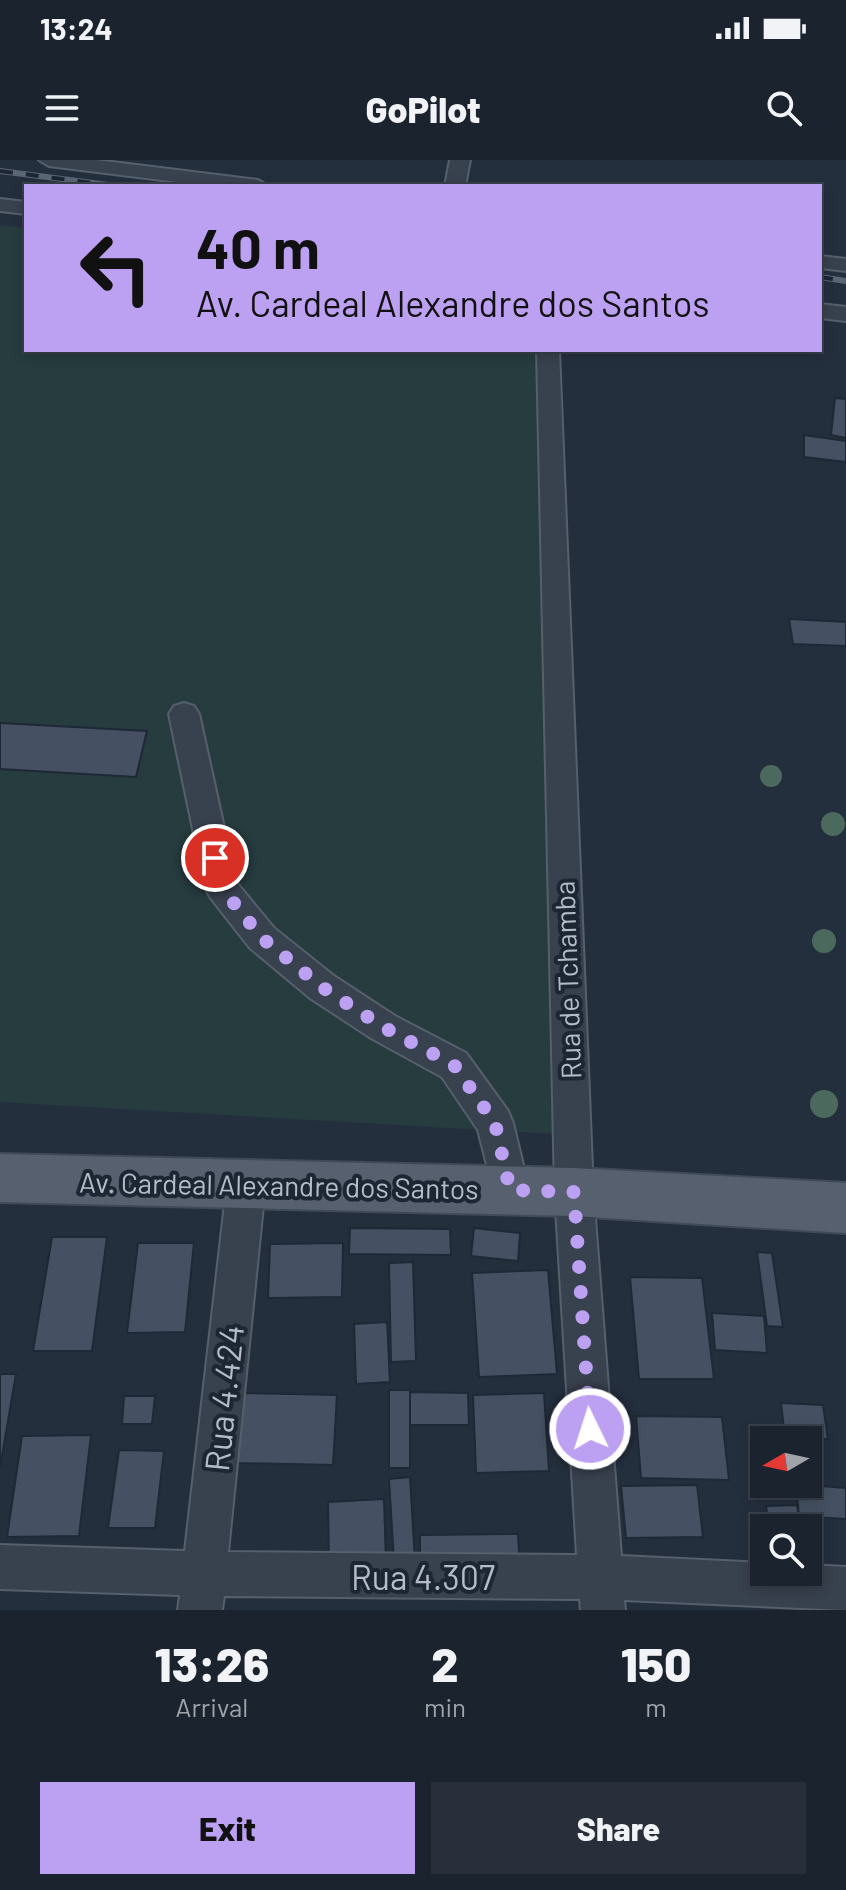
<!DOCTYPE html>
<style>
body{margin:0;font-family:Barlow,sans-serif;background:#282f3a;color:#f1f3f6;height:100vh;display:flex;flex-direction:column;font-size:30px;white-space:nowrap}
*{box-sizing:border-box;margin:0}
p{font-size:26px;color:#a0a4aa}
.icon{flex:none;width:44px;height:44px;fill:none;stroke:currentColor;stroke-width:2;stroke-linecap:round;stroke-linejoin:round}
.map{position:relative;height:1450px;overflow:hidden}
.details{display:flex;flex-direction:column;background:#1b232e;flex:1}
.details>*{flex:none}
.top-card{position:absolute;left:24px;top:24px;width:798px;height:168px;border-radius:0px;box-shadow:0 4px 12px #0003,0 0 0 2px #39404a;background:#bca0f2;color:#111;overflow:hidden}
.needle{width:52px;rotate:261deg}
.controls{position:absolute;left:750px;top:1266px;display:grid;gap:16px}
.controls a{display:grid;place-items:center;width:72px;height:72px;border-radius:0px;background:#1b232e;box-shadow:0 4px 12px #0003,0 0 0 2px #39404a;font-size:40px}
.pin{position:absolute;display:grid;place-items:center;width:68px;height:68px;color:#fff;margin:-34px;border:4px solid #fff;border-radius:50%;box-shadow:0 2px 8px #0007}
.me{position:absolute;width:88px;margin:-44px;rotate:356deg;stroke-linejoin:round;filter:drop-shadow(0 0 6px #0008)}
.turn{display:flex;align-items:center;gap:28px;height:168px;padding:0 40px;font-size:36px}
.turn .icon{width:104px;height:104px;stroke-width:2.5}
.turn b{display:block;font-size:56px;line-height:68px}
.eta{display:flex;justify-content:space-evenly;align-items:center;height:136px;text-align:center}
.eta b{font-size:48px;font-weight:800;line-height:56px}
.primary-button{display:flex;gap:16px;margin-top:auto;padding:16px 40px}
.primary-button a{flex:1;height:92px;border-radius:0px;background:#bca0f2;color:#111;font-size:32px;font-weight:800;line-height:92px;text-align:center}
.primary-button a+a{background:#282f3a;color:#f1f3f6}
.status{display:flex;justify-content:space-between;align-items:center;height:56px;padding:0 40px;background:#1b232e;direction:ltr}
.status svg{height:22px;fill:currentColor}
header{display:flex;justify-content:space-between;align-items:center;height:104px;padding:0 40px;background:#1b232e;font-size:36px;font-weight:800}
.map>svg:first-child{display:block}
</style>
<div class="status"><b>13:24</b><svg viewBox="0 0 49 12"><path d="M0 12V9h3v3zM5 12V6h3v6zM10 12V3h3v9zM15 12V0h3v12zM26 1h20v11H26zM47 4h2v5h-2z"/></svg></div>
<header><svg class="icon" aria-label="menu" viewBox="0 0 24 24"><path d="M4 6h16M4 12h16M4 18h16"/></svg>GoPilot<svg class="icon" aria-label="search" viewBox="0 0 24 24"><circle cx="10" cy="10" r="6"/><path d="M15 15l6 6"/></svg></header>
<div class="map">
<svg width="846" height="1450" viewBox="0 0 846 1450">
<rect width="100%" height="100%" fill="#242f3e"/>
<polygon fill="#263c3f" points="0,65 26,68 26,190 536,190 572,975 0,942"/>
<g fill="#455162" stroke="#1f2835" stroke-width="2">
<polygon points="835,238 846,239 846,278 831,275"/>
<polygon points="804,275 846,281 846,302 804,297"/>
<polygon points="789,459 846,462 846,486 793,484"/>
<polygon points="0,563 147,571 136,617 0,609"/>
<polygon points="350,1068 450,1069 451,1095 349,1094"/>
<polygon points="474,1068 520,1073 518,1101 471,1096"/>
<polygon points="52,1077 107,1077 92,1191 33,1191"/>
<polygon points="138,1083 194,1083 185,1172 127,1173"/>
<polygon points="343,1083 342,1137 268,1138 270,1084"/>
<polygon points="757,1092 772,1093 783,1167 767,1166"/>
<polygon points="413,1102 416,1201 391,1202 389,1103"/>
<polygon points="548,1110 557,1214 479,1217 472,1113"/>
<polygon points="630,1117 702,1118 714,1219 639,1219"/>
<polygon points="712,1153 764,1156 767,1193 715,1190"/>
<polygon points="387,1162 390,1222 356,1224 354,1164"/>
<polygon points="0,1214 16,1214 0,1308"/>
<rect x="389" y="1230" width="21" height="78"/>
<polygon points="410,1232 468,1233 469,1265 410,1265"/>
<polygon points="244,1233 337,1235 333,1305 237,1303"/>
<polygon points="544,1233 549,1311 476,1313 473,1235"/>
<polygon points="124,1236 155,1236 152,1264 122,1264"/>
<polygon points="781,1243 823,1245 828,1279 785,1278"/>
<polygon points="636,1256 722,1257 729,1320 641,1318"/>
<polygon points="91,1275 79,1376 7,1377 22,1276"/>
<polygon points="119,1290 164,1291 155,1368 108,1368"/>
<polygon points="410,1317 415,1401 394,1402 389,1319"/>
<polygon points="796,1324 846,1328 846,1359 799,1356"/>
<polygon points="697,1325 703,1377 626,1378 621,1326"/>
<polygon points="384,1339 386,1402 329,1406 328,1342"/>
<polygon points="797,1345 801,1368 769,1368 766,1346"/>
<polygon points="518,1374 520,1407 420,1408 420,1375"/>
</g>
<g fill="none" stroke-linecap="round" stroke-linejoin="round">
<defs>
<g id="minor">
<polygon points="39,0 96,0 258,20 268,26 210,26 49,6"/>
<polygon points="450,0 470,0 465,26 445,26"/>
<polygon points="0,39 26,42 26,54 0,51"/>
<polygon points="820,96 846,99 846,111 820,108"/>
<polygon points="820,144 846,147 846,161 820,158"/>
<polygon points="537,190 559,190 593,1032 621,1396 764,1403 764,1412 808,1412 808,1405 846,1407 846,1450 624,1440 625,1450 581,1450 580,1439 224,1436 222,1450 178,1450 180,1435 0,1429 0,1385 185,1391 227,1026 233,1013 246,1008 259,1013 265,1026 228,1392 577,1395 555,1032"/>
<polygon points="184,543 194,546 199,554 236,722 274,768 334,816 395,856 466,893 508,951 513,963 529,1030 523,1043 510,1049 497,1043 478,970 442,917 371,878 310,838 250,788 210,737 205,727 169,554 174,546"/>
</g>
<polygon id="major" points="0,994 574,1008 846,1023 846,1073 574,1056 0,1042"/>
</defs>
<use href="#minor" stroke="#565f6c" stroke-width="4"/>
<use href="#major" stroke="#414a57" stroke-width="4"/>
<use href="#minor" fill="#38414e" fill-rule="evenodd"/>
<use href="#major" fill="#56606e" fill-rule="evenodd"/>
<defs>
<g id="rail">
<polyline points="0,11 116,26"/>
<polyline points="820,117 846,121"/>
</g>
</defs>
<use href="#rail" stroke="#5a6575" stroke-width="6"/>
<use href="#rail" stroke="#1d2633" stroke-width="4" stroke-dasharray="13" stroke-linecap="butt"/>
</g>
<g fill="#4b6a5d">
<circle cx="771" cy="616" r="11"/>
<circle cx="833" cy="664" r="12"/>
<circle cx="824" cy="781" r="12"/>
<circle cx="824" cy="944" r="14"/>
</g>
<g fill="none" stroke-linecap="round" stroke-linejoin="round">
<polyline stroke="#bca0f2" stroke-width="14" stroke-dasharray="0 25.2" points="215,698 221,727 262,778 322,827 383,867 454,905 495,963 510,1030 574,1032 590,1269"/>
</g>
<g text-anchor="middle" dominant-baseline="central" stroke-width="8" stroke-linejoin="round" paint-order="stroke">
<g font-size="28" fill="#b4bcc9" stroke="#1d2633">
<text transform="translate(567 820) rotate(-92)">Rua de Tchamba</text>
<text transform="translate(279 1025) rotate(1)">Av. Cardeal Alexandre dos Santos</text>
</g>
<g font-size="34" fill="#b4bcc9" stroke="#1d2633">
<text transform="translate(223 1238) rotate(-84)">Rua 4.424</text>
<text x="423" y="1416">Rua 4.307</text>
</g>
</g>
</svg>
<div class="controls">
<a><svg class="needle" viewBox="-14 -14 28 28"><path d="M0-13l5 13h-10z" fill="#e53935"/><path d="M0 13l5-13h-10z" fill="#a0a4aa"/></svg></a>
<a><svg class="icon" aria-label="search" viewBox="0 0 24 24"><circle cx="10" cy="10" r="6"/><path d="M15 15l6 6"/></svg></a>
</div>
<div class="pin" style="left:215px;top:698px;background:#d93025"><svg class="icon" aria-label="arrive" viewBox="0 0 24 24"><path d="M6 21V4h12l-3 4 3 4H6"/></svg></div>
<svg class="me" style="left:590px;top:1269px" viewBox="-20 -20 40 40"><circle r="17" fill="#bca0f2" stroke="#fff" stroke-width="3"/><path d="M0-11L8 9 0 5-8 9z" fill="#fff"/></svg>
<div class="top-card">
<div class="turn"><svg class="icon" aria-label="left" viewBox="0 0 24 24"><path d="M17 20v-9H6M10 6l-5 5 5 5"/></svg><div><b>40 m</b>Av. Cardeal Alexandre dos Santos</div></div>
</div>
</div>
<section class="details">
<div class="eta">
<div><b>13:26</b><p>Arrival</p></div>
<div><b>2</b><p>min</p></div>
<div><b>150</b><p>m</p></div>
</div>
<div class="primary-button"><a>Exit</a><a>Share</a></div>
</section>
